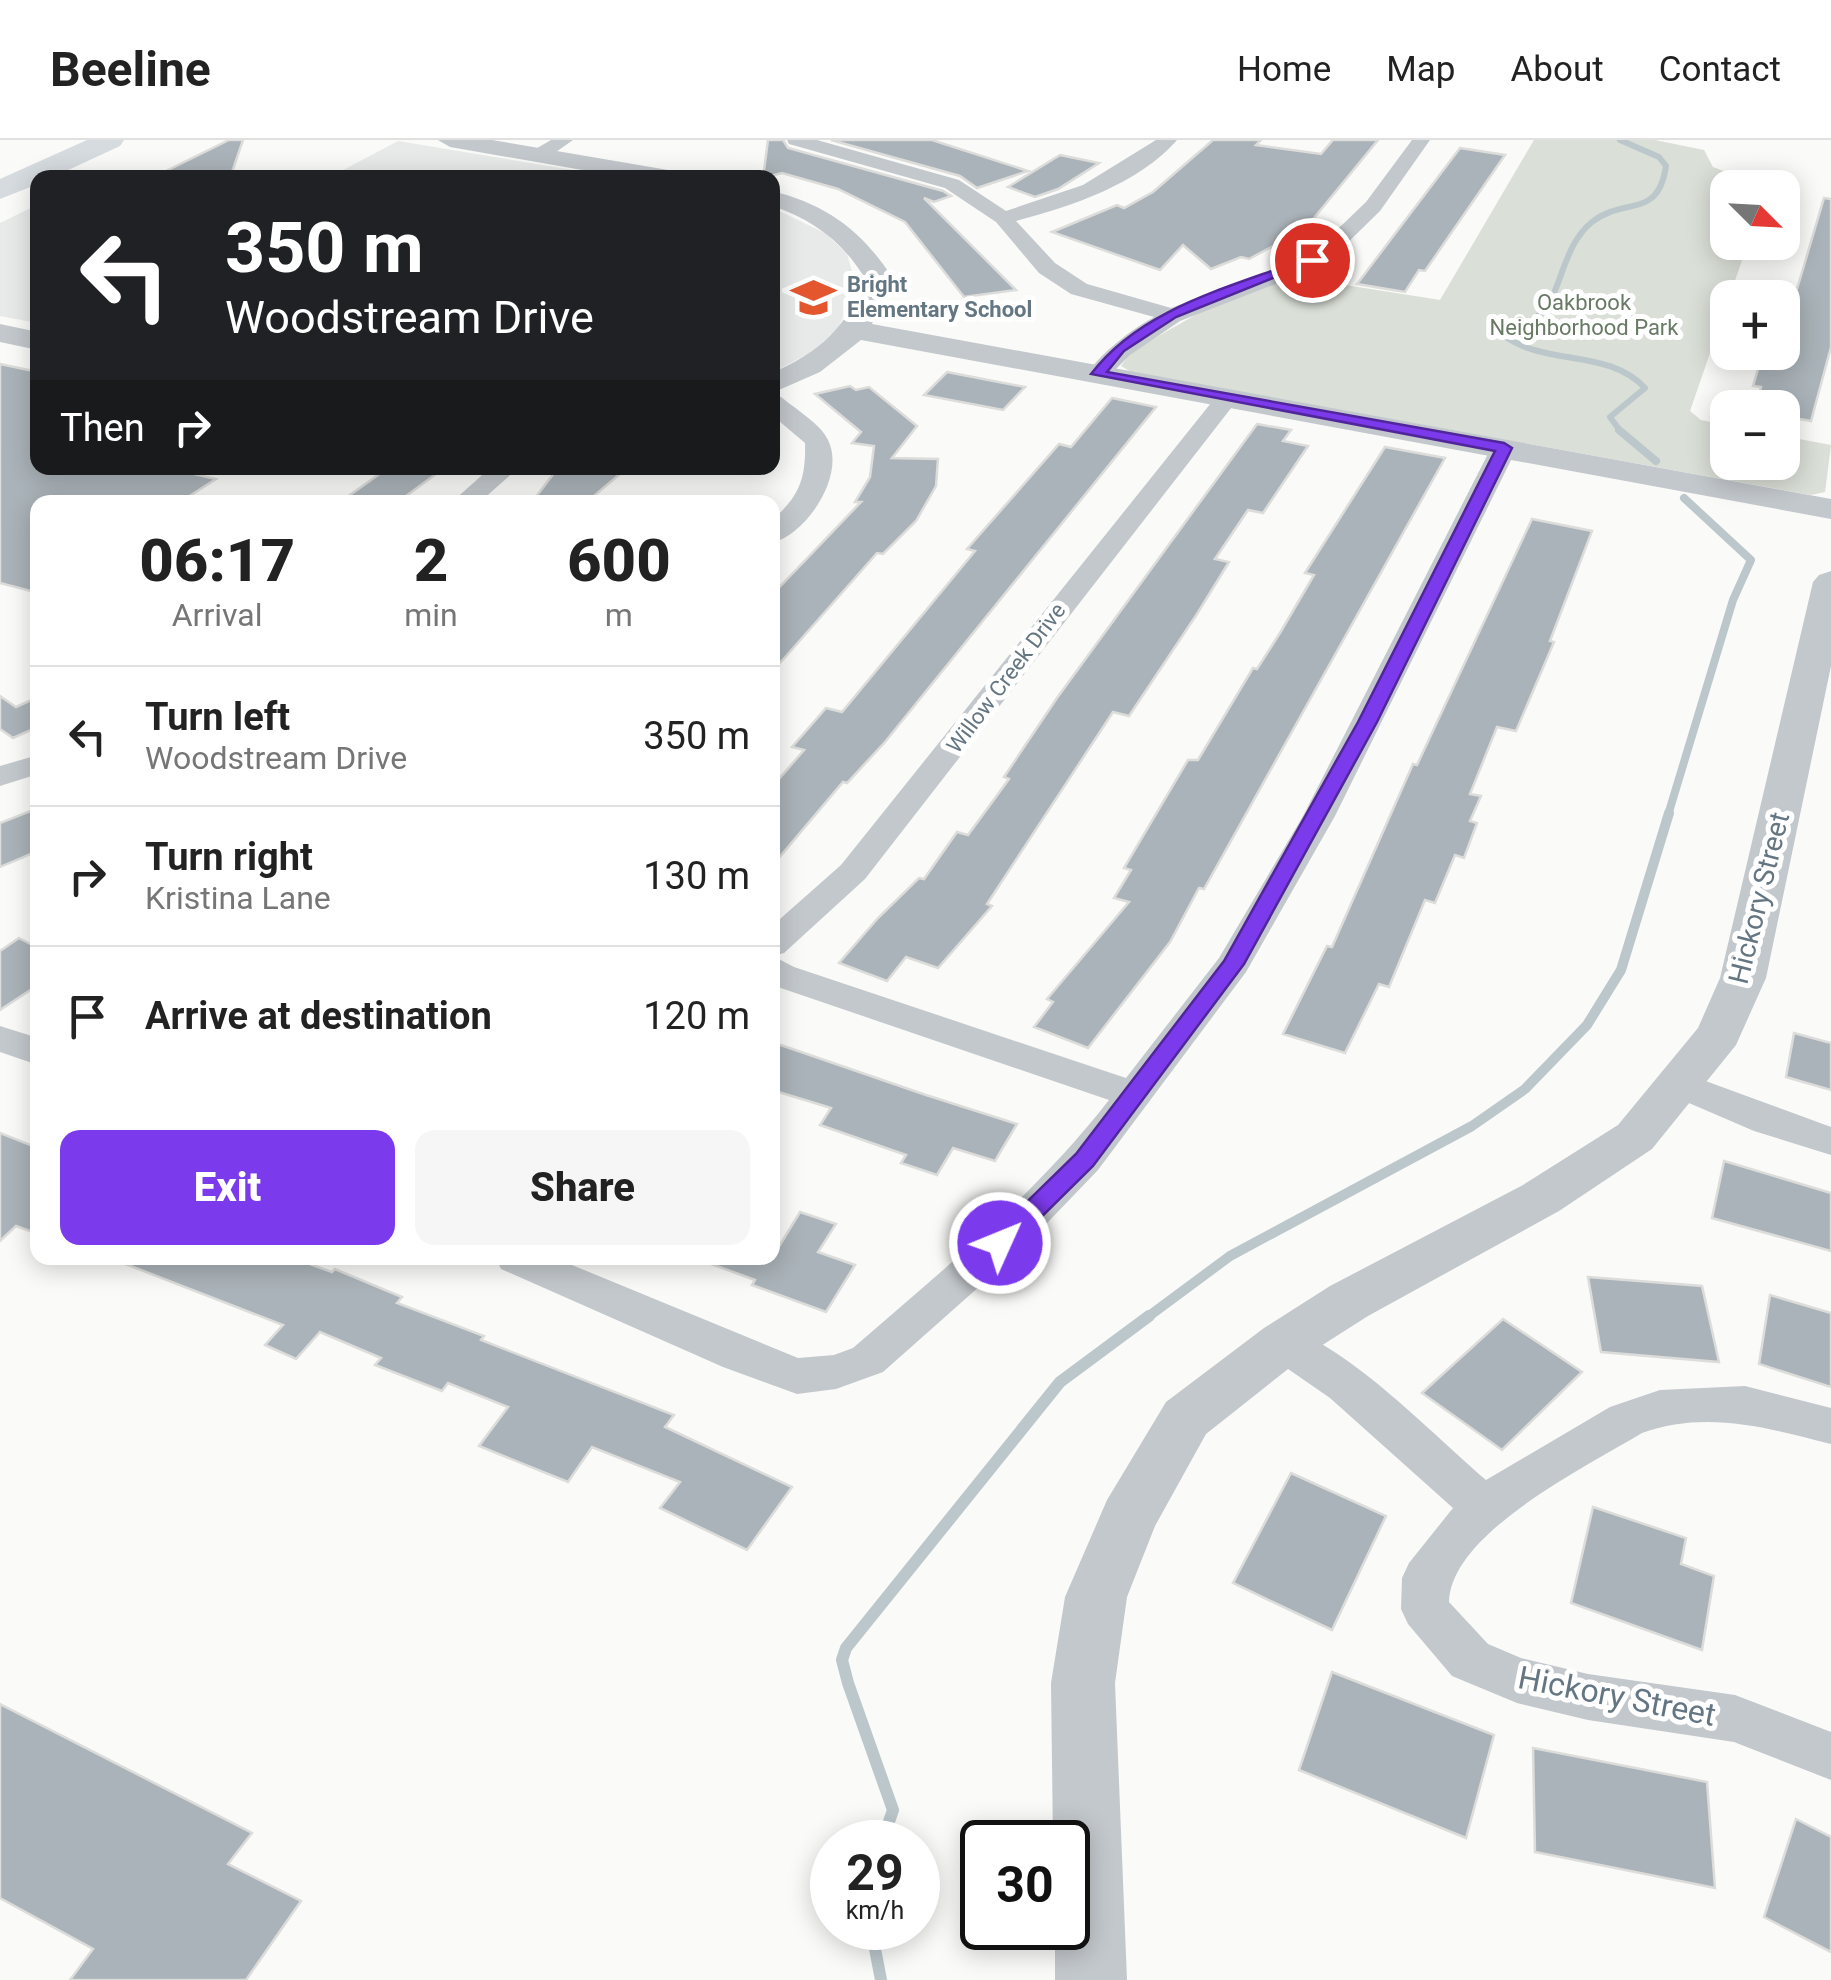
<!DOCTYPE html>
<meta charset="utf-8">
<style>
body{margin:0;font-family:Roboto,sans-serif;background:#f6f6f6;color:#222;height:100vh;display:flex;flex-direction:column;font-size:38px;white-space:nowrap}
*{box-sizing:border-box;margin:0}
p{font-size:32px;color:#767676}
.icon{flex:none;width:55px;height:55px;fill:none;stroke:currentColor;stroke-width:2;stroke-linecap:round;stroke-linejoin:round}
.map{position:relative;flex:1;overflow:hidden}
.drawer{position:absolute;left:30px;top:355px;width:750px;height:770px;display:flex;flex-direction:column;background:#fff;border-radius:20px;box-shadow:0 5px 25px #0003}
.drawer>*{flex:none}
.top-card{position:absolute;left:30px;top:30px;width:750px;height:305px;border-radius:20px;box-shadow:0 5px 25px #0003;background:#202124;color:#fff;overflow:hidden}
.needle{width:65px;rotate:114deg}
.controls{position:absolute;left:1710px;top:30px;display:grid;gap:20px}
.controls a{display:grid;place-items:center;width:90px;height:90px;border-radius:20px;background:#fff;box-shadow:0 5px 25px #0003;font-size:50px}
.speed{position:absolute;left:810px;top:1680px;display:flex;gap:20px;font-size:50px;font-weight:700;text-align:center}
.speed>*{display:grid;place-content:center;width:130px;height:130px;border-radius:50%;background:#fff;box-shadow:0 5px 25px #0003;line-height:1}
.speed small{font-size:25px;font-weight:400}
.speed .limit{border:5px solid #111;border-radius:15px;background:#fff;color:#111}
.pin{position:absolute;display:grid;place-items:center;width:85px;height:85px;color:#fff;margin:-42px;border:5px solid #fff;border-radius:50%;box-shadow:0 2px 10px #0007}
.me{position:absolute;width:110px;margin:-55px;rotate:46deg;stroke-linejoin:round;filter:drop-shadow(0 0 8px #0008)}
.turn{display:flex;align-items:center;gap:35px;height:210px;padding:0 30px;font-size:45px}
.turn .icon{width:130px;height:130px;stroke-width:2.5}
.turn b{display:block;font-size:70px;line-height:85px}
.then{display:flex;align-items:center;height:95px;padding:0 30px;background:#0003;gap:20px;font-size:38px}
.eta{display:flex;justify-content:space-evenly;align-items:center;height:170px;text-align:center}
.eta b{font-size:60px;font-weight:800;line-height:70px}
.button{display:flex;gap:20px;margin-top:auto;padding:20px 30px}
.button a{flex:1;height:115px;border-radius:20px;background:#7c3aed;color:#fff;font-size:40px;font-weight:800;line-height:115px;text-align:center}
.button a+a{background:#f6f6f6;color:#222}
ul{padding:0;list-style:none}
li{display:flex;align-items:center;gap:30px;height:140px;padding:0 30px;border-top:2px solid #e0e0e0}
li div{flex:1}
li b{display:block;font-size:38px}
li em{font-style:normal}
header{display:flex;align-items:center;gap:60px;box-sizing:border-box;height:140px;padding:0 50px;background:#fff;border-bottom:2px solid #e0e0e0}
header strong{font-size:48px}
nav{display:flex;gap:55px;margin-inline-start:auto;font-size:35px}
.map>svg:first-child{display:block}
</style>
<header>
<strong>Beeline</strong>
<nav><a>Home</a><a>Map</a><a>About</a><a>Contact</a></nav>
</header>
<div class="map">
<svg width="1831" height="1840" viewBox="0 0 1831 1840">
<rect width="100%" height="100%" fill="#fafaf8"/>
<g fill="#e8e9e9">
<polygon points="398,1 615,37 330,37"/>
<polygon points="37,65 37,183 0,176 0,83"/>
<polygon points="773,68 825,93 847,114 857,149 836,192 806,215 773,232"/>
</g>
<polygon fill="#dadfd7" points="1534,0 1655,0 1704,10 1713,27 1751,41 1753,47 1728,48 1728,102 1748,103 1690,271 1701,280 1727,285 1728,322 1782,322 1783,296 1831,305 1825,352 1811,355 1131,232 1121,226 1132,211 1227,157 1295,137 1440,160"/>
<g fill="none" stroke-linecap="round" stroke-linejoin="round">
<path stroke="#bbc7cb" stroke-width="6" d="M1620 0 1659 17 1666 26C1658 80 1625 56 1592 82 1567 102 1563 137 1549 164 1542 177 1518 188 1506 197 1548 226 1609 209 1645 248L1610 277 1621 292"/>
<g stroke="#bbc7cb" stroke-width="8">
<polyline points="1619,290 1656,321"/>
<polyline points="1668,675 1733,460 1751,420 1684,358"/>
</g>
<polyline stroke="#bbc7cb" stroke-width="10" points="1145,1179 1230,1116 1472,986 1525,949 1587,885 1621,830 1669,673"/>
<g stroke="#bbc7cb" stroke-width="12">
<polyline points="882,1702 893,1670 848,1543 842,1520 846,1508 1060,1242 1149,1176"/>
<polyline points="871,1788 881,1840"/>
</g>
</g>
<g fill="#aab3b9" stroke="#dcdcda" stroke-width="2.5">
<polygon points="229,0 243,0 230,38 152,38"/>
<polygon points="768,0 783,0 788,8 943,51 951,56 934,62 924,58 1016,150 964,157 905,82 838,49 782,33 763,38"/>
<polygon points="831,0 932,0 1028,31 977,48 960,36"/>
<polygon points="1213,0 1261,0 1256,5 1321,14 1333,0 1378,0 1305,89 1249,119 1241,117 1211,129 1183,105 1160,130 1052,92 1117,65 1124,68 1153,52"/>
<polygon points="1460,8 1505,15 1425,131 1419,130 1405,152 1357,144"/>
<polygon points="1060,15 1099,23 1058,49 1035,57 1008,47"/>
<polygon points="1824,58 1831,59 1831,207 1811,281 1782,276 1782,268 1756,268 1761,247 1753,246 1763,212 1782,212 1782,162 1787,148 1797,149"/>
<polygon points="0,224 38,232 38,328 168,328 216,339 180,362 38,362 38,453 0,443"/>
<polygon points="947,232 1025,247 1003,270 924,255"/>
<polygon points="850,246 856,250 869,247 917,286 892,318 938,319 936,346 916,381 883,414 877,413 772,532 772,455 861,362 855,362 870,337 874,306 852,303 861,292 815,254"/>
<polygon points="1112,258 1156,267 885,602 847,643 843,642 772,726 772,647 804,610 792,607 826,568 842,572 975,411 967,409 1059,304 1071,307"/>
<polygon points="1257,284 1291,290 1283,301 1308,306 1263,373 1248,370 1215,419 1229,422 1197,474 1129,576 1113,572 987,764 992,766 938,828 906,817 887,841 839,823 878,778 919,738 924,739 957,692 968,695 1009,639 1004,637 1057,558"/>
<polygon points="1385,307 1445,318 1204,749 1199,748 1170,802 1088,908 1034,887 1053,862 1047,859 1129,762 1114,758 1131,730 1124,728 1188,620 1198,620 1253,528 1257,529 1280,493 1314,435 1305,433"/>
<polygon points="388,328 444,328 398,362 340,362"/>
<polygon points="558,328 627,328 588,361 573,358 567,362 532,362"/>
<polygon points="1532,379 1592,391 1550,501 1554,502 1516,591 1497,587 1470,654 1481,656 1470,681 1477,683 1464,718 1455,715 1435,763 1425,760 1389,847 1379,844 1345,913 1283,894 1327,806 1332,807 1413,624 1417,625"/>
<polygon points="0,556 16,567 38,557 38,587 13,598 0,589"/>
<polygon points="38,668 38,711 0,727 0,683"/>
<polygon points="19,798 38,808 38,845 0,870 0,811"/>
<polygon points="1794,893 1831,903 1831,950 1786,937"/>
<polygon points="772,902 926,955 1017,984 995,1021 953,1008 937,1035 901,1023 906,1015 820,985 831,968 772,950"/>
<polygon points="0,993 38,1008 38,1094 16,1086 0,1101"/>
<polygon points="1724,1021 1831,1053 1831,1111 1712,1078"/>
<polygon points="800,1072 836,1084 818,1112 855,1125 826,1172 752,1145 755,1140 703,1121 704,1118 772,1118"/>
<polygon points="110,1118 293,1118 332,1132 335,1129 402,1157 397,1163 484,1196 481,1200 674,1275 665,1287 792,1347 747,1410 660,1368 680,1342 592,1307 568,1342 479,1306 508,1267 448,1243 442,1251 375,1225 381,1218 320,1192 296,1219 265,1205 283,1185"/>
<polygon points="1588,1137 1702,1146 1719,1222 1601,1212"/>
<polygon points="1770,1155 1831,1173 1831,1247 1759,1224"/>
<polygon points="1503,1179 1582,1232 1502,1310 1422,1253"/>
<polygon points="1291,1333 1386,1376 1332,1490 1233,1443"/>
<polygon points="1593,1367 1686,1398 1681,1424 1714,1436 1702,1510 1571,1463"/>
<polygon points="1332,1532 1494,1595 1466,1698 1299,1630"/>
<polygon points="0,1564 252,1693 228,1724 301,1761 246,1840 70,1840 93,1809 0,1758"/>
<polygon points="1533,1608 1707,1642 1715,1748 1535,1712"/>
<polygon points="1796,1679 1831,1697 1831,1812 1764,1777"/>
</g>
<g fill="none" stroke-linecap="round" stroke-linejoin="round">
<g fill="#c3c8cc" fill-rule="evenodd">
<polygon points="551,0 573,0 546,19 532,19 532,11"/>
<path d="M787 0H817L959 40 1006 71 1083 45 1156 0H1177C1139 44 1072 66 1016 81L1055 123 1087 144 1171 168 1276 129 1319 107 1366 62 1412 0H1430L1380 71 1334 116 1291 138 1180 181 1130 215 1106 239 1098 241 1086 234C1105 210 1128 192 1154 177L1071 154 1039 133 996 82 945 48 789 4Z"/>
<path d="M1227 251 1235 253 1239 258 1235 263 865 739 784 813 773 816 794 827 1126 938 1219 818 1303 676 1491 308 1495 303H1513L1517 308 1335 676 1246 832 1098 1030 1025 1106 883 1232 836 1249 797 1254 723 1227 501 1129 496 1118H555L798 1218 834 1215 853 1208C943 1130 1035 1055 1109 960L772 845V786L841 725 1219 253Z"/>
<path d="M772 255 781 257C794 268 821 284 828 300 846 335 807 394 772 403V380C799 357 806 339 805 303L772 275Z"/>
<polygon points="490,328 518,328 480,362 452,362"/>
<polygon points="38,615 38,634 0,646 0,626"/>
<polygon points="0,886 38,898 38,925 0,912"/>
<polygon points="1681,932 1831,987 1831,1015 1754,991 1668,954 1662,945 1668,936"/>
<path d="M1283 1186C1351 1208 1431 1293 1486 1340L1610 1267 1660 1250 1745 1246 1831 1268V1304C1768 1288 1706 1270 1642 1293 1588 1326 1451 1392 1449 1462L1488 1504 1521 1518 1588 1534 1735 1555 1831 1592V1640L1734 1602 1588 1580 1517 1563 1452 1536 1408 1484 1401 1469 1402 1438 1409 1423 1453 1368 1330 1258 1268 1215 1261 1203 1268 1191Z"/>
</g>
<g fill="#c3c8cc" fill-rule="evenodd">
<polygon points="438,0 492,0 674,31 686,38 628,38 450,7"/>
<path d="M772 51C826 64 862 91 892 137L872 184 1831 359V379L861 200 820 232 772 253V233C819 212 849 187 864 137 842 101 812 79 772 66Z"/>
<polygon points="0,184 38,192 38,210 0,202"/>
<polygon points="1831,431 1831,526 1766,838 1736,905 1652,1009 1559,1071 1368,1176 1302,1218 1206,1294 1155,1386 1127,1457 1115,1543 1127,1840 1055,1840 1055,1788 1068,1788 1068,1702 1053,1702 1051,1543 1065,1457 1107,1360 1166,1262 1264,1188 1330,1146 1523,1045 1618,985 1698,888 1720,838 1813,442 1819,435"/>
</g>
<polygon fill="#d6dbdf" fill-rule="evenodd" points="87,0 124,0 120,6 51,38 38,38 38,44 0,59 0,39"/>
</g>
<path fill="#7c3aed" stroke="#51269a" stroke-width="2.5" d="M1307 118 1318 120 1176 177 1124 211 1107 232 1504 303 1512 308 1377 582 1244 824 1093 1026 1009 1109H992L988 1103 992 1096 1076 1014 1224 821 1358 582 1495 311 1091 234C1142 167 1232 147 1307 118Z"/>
<defs>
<symbol id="school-bare" viewBox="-9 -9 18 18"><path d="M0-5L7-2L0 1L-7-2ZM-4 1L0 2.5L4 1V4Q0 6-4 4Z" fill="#e4572e" stroke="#fff" stroke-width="2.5" paint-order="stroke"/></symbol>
</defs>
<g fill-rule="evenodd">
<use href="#school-bare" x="782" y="126" width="63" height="63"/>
</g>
<g text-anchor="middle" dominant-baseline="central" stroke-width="10" stroke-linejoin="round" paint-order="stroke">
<g font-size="22" font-weight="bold" fill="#657683" stroke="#fff" text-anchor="start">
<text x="847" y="144">Bright<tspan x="847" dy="25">Elementary School</tspan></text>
</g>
<g font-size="22" fill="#687a64" stroke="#fff">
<text x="1584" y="162">Oakbrook<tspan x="1584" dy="25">Neighborhood Park</tspan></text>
</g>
<g font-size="22" fill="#657683" stroke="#fff">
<text transform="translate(1006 538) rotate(-53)">Willow Creek Drive</text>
</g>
<g font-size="28" fill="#657683" stroke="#fff">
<text transform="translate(1759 758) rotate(-76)">Hickory Street</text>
</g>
<g font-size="32" fill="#657683" stroke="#fff">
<text transform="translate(1617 1556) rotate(11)">Hickory Street</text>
</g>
</g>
</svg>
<div class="controls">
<a><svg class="needle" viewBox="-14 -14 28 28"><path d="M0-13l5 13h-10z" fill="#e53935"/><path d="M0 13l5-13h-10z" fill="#767676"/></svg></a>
<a>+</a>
<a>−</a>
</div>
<div class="speed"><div>29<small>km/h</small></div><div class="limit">30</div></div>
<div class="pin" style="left:1312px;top:120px;background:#d93025"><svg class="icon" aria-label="arrive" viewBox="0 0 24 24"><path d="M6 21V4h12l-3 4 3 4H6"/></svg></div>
<svg class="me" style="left:1000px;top:1103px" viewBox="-20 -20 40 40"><circle r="17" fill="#7c3aed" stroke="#fff" stroke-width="3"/><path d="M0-11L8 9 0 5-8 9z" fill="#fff"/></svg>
<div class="top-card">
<div class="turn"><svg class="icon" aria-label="left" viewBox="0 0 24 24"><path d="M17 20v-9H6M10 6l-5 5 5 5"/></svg><div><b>350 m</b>Woodstream Drive</div></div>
<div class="then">Then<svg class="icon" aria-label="right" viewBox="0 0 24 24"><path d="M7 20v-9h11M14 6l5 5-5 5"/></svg></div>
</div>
<section class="drawer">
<div class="eta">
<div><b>06:17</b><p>Arrival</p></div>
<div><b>2</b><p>min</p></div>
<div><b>600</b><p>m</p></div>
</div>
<ul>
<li><svg class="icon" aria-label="left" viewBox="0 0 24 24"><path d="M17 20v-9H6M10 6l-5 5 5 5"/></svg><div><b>Turn left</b><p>Woodstream Drive</p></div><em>350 m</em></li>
<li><svg class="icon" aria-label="right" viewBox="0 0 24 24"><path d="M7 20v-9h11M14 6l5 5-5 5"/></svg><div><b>Turn right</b><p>Kristina Lane</p></div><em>130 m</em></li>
<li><svg class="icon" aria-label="arrive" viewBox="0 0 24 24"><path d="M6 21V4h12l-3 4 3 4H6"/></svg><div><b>Arrive at destination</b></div><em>120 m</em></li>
</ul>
<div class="button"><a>Exit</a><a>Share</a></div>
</section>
</div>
